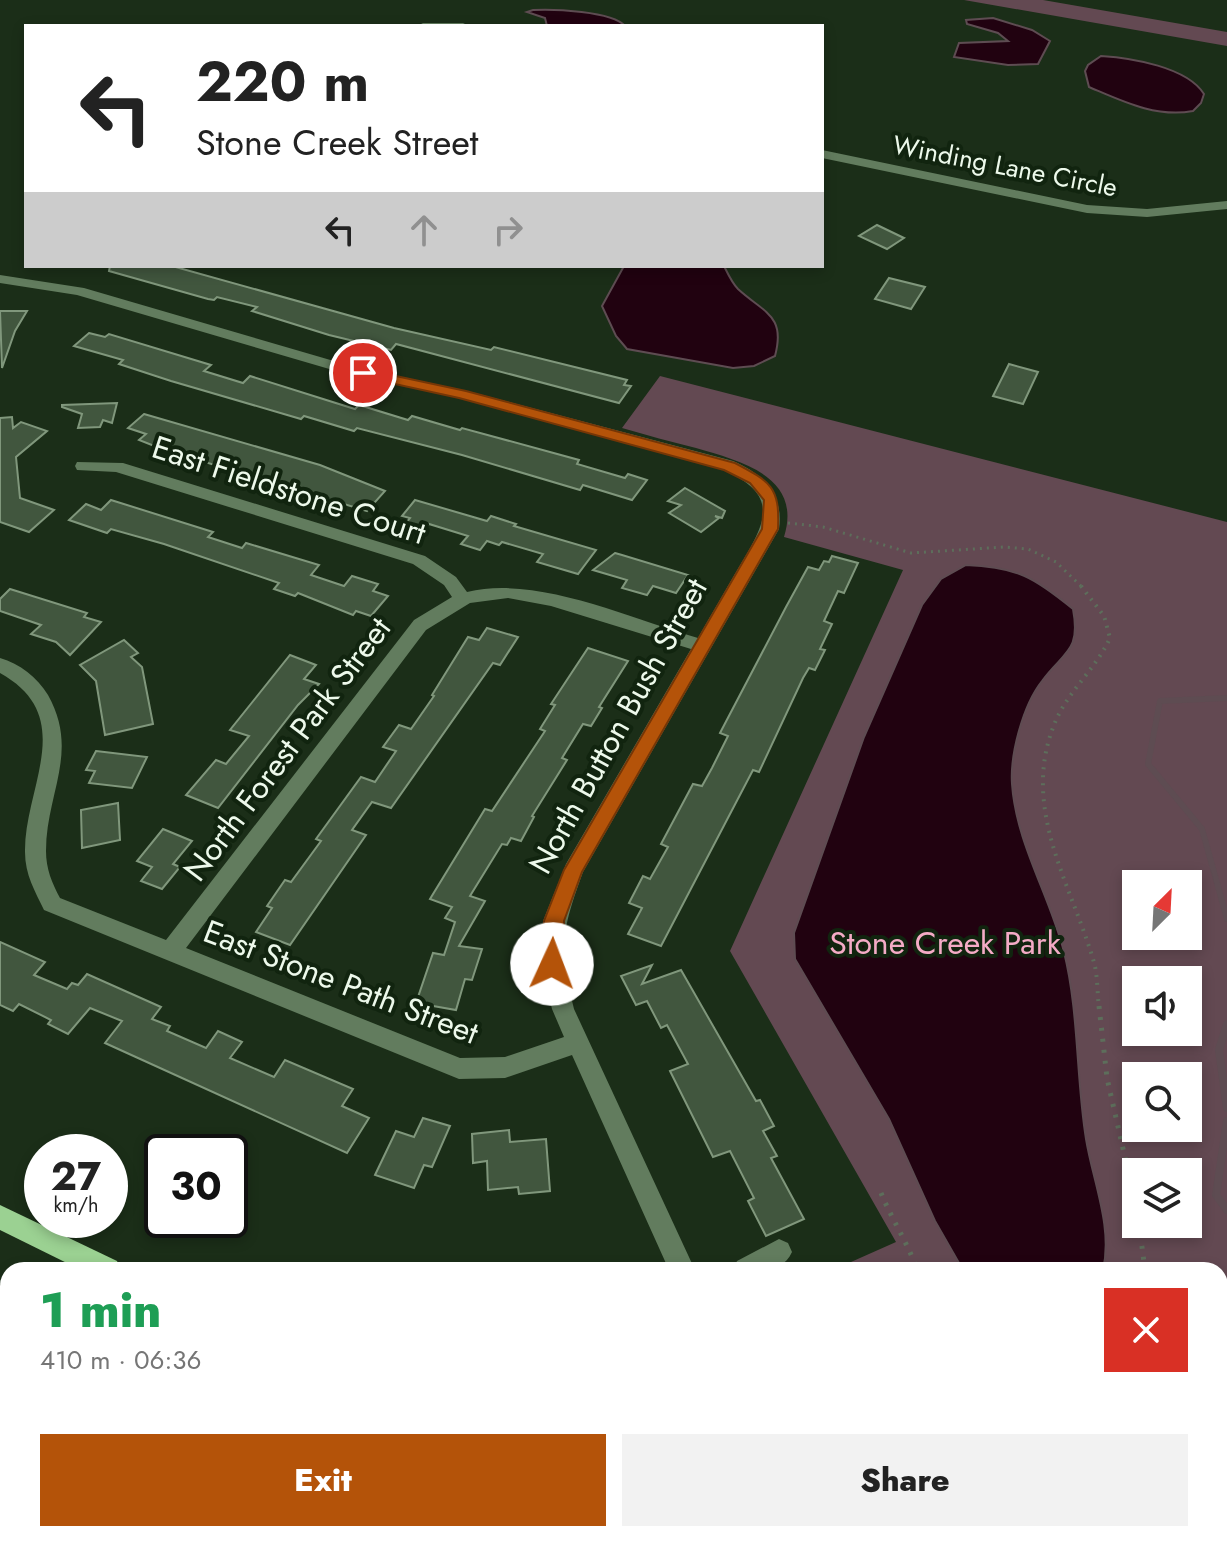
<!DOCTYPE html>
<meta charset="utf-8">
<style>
body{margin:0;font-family:Jost,sans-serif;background:#f2f2f2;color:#222;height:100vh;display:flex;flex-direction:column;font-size:30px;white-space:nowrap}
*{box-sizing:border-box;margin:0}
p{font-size:26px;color:#767676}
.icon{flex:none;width:44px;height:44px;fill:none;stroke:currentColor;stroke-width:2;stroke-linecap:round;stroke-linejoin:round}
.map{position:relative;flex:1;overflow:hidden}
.sheet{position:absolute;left:0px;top:1262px;width:1228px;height:280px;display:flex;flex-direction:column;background:#fff;border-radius:24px 24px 0 0;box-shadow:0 4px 12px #0003}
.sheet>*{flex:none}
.banner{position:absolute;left:24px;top:24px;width:800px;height:244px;border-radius:0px;box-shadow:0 4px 12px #0003;background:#fff;color:#222;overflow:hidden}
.needle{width:52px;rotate:24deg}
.tools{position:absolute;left:1122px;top:870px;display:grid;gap:16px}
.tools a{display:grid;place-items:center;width:80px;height:80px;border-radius:0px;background:#fff;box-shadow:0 4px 12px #0003;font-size:40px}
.speed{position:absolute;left:24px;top:1134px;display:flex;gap:16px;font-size:40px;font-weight:700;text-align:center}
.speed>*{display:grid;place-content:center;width:104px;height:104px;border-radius:50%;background:#fff;box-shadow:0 4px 12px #0003;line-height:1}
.speed small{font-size:20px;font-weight:400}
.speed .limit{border:4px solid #111;border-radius:12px;background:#fff;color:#111}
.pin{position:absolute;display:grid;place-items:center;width:68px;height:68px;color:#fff;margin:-34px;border:4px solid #fff;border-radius:50%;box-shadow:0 2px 8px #0007}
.me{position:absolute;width:88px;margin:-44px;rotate:2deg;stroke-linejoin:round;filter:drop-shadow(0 0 6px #0008)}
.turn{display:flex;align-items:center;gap:28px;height:168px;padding:0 40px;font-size:36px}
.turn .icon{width:104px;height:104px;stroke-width:2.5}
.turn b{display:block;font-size:56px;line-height:68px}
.lanes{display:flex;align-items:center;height:76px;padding:0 40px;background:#0003;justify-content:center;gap:40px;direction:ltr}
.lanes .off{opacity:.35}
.round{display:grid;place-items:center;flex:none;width:84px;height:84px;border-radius:0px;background:#f2f2f2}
.headline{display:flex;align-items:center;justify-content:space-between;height:136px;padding:0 40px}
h1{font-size:48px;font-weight:800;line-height:60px;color:#1e9e55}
.action{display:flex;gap:16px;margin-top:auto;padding:16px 40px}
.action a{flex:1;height:92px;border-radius:0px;background:#b45309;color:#fff;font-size:32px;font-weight:800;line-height:92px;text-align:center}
.action a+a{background:#f2f2f2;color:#222}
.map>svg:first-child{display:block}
</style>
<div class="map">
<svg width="1227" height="1542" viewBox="0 0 1227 1542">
<rect width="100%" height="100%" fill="#1b2e18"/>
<g fill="#634952" fill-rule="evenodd">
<polygon points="964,0 1043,0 1227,32 1227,46"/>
<path d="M660 376 1227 522V1542H816L799 1534H1220V1270H833L896 1242 730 951 903 570 784 537C803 476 740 461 696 448 671 442 647 435 622 428ZM1136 884H1188V936H1136ZM1136 980H1188V1032H1136ZM1136 1076H1188V1128H1136ZM1136 1172H1188V1224H1136Z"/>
</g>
<g fill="#210210" stroke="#5e4c52" stroke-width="2">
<path d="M533 10C553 9 612 11 625 26H547L545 18 527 12Z"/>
<polygon points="993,18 1032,30 1050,41 1038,64 1008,65 954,57 959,43 1008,41 998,33 967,24 966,20"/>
<path d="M1101 56C1132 58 1187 67 1204 94L1201 103 1193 111C1156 118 1122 101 1089 87L1085 71 1088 65Z"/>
<path d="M624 266H724C728 274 732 283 738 289 764 313 786 315 775 356L754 366 733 368 627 349 616 336 602 306Z"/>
<path d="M966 565C1017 567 1034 577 1073 609 1081 652 1064 651 1042 681 1023 705 1010 754 1012 784 1016 843 1050 896 1064 952 1079 1012 1076 1078 1086 1139 1093 1182 1113 1227 1103 1270H963L935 1221 889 1119 795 959 794 933 864 737 922 605 941 579Z"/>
</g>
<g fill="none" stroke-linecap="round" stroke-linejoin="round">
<polyline stroke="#5e4c52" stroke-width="6" points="1227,698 1160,701 1148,764 1202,829 1227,919"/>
<g stroke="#5e4c52" stroke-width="8">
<polyline points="1227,1024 1219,1050 1227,1108"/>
<polyline points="1227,1121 1216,1195 1227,1210"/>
</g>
</g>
<g fill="#41563e" stroke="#80977c" stroke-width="2">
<polygon points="877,225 904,238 887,249 859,236"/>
<polygon points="110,266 172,266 394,328 491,350 494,347 627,380 624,385 631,386 619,403 396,344 391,350 329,335 252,311 257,307 217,297 214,300 208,299 109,271"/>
<polygon points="889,278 925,287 911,309 875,299"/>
<polygon points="0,311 27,311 15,331 2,368"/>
<polygon points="89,333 105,337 109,334 211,365 204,371 243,383 250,376 355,409 359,405 408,420 412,416 460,430 462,428 579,460 577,464 625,478 628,474 647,480 632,500 583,485 580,490 462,455 357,428 354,431 304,416 301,419 171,381 119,364 123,360 74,346"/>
<polygon points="1009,364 1038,372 1023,404 993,396"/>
<polygon points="117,403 112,423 103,420 100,427 78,428 82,414 62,407 62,405"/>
<polygon points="144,414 320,465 385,491 367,511 162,449 139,440 146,434 128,428"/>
<polygon points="12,417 13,428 21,422 47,431 16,457 20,498 54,510 29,532 0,522 0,418"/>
<polygon points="685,488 725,511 722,518 715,516 719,518 701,532 669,513 681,505 668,501"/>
<polygon points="111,500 213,532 208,537 242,548 246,543 319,565 311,575 344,586 352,576 378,584 373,591 388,596 371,616 356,611 353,615 298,593 295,596 274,589 279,583 164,544 111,529 107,533 69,520 86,504 101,510"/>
<polygon points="415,500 487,521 491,516 516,524 514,526 596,550 578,574 537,562 543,554 502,542 499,545 487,541 480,550 461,544 468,536 429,524 425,528 406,523 410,518 402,516"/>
<polygon points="615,553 622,555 688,575 676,593 653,586 647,595 622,588 627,580 593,570"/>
<polygon points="832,556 858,563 844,593 838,591 824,621 832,624 820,649 825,650 815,670 809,668 803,678 759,772 753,770 661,946 628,934 642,908 629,903 643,876 650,879 668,847 661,844 693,784 702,786 712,768 728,736 720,733 786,607 808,567 819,570 824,561 829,562"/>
<polygon points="10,589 87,613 84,617 101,622 70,655 56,642 31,634 41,625 0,611 0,599"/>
<polygon points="487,628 518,637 500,665 493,663 391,808 372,802 352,830 366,835 290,945 256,932 272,908 267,906 285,880 291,882 321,841 316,839 361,777 375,782 396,751 383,747 399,725 411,729 434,696 432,695 468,637 479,640"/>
<polygon points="124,640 138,653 131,657 142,667 153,724 105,735 96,681 80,665"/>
<polygon points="588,648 628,661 599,707 602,708 591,726 583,724 562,758 567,760 532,816 534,817 521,841 511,838 507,845 502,844 470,896 485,901 459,946 482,949 472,980 465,979 456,1010 416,1003 433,953 444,955 455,922 445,918 452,907 430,899 485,809 492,811 545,731 540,729 555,705 551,704"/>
<polygon points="290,655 316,665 304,679 319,684 298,705 218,808 186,795 216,760 226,764 249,736 230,730"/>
<polygon points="96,751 147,757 132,788 89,783 95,771 86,770"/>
<polygon points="118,803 120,840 82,848 81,810"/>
<polygon points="163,829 192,841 173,864 180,867 162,889 141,881 152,867 137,861"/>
<polygon points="0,942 45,962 34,975 67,989 72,983 78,985 87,974 161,1007 152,1019 170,1026 167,1031 206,1048 218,1031 242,1042 230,1058 274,1077 285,1060 353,1089 342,1106 369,1118 347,1153 105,1043 122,1021 90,1008 68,1034 48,1024 51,1020 19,1004 13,1011 0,1005"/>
<polygon points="652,965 642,984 681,970 756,1101 760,1100 774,1126 763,1131 777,1156 771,1158 804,1219 766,1236 748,1201 754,1198 730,1151 713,1157 670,1071 688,1064 667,1025 661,1028 647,1001 636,1005 621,976"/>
<polygon points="423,1118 450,1126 432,1167 424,1165 414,1188 375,1175 396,1131 414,1137"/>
<polygon points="509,1130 510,1142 546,1139 550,1191 519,1194 518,1187 488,1190 487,1161 473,1163 472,1134"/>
</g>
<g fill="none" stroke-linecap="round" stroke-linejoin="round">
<polyline stroke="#5d6e5b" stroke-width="3" stroke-dasharray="2 5" stroke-linecap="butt" points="788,523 823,527 911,553 1004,547 1028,549 1056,562 1083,588"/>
<path stroke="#5d6e5b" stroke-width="4" stroke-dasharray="2 6" stroke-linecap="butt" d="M1081 586 1104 616 1110 638C1096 669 1066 693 1054 725 1021 808 1070 882 1093 959 1098 974 1097 992 1099 1008"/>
<g stroke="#5d6e5b" stroke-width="5" stroke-dasharray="3 8" stroke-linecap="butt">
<polyline points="1099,1006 1107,1078 1136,1206"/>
<path d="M881 1193C892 1220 908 1243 917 1270"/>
<polyline points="1139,1224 1145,1270"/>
<polyline points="0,1281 8,1285"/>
<polyline points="457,1534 472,1542"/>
</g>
<g fill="#627c5e" fill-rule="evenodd">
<polygon points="423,23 463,23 469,26 417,26"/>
<polygon points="822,150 1087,205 1147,209 1227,201 1227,209 1147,217 1087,213 822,158"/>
<path d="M0 275 84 288 351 366 467 391 733 461C763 474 784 494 779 529L583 872C561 932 559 947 574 1009L695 1270H669L572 1055 505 1078 459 1079 44 910C35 891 25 875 25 852 24 787 79 717 0 673V658C20 664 37 677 48 695 80 752 46 793 46 851 46 869 52 883 60 898L166 940 414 620 452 597 444 585 413 564 116 472 77 470 75 466 77 462 123 463 425 556 456 577 467 592C537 575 629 618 698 638 711 615 725 591 739 567 766 522 782 495 721 469L459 398 343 373 77 295 0 283ZM508 598 551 606 691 649 566 864 543 921 541 964 552 1009 564 1037 505 1057 460 1058 186 948 426 630 470 603Z"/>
<path d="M779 1239 788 1243 792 1252C782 1275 754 1270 733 1270L737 1261Z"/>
<polygon points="688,1534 716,1534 714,1542 684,1542"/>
</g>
<g fill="#9bd192" fill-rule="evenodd">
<polygon points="0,1205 117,1261 121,1270 81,1270 0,1230"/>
<polygon points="636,1534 677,1534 681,1542 639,1542"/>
</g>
</g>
<path fill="#b45309" stroke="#753606" stroke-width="2" d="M363 369 466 391 735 463C771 482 780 487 778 529L582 872 564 921 563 964 560 970 552 973 545 970 542 964 544 921 564 870 762 529 764 500 750 483 724 470 459 398 358 376V370Z"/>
<g text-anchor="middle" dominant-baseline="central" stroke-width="8" stroke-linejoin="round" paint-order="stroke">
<g font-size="26" fill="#edf9eb" stroke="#11240f">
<text transform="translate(1005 166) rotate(11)">Winding Lane Circle</text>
</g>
<g font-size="32" fill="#edf9eb" stroke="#11240f">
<text transform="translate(289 490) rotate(18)">East Fieldstone Court</text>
<text transform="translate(618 726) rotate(-61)">North Button Bush Street</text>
<text transform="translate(287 749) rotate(-53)">North Forest Park Street</text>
<text transform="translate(341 982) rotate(21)">East Stone Path Street</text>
</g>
<g font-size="32" fill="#f4abc6" stroke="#11240f">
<text x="945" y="943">Stone Creek Park</text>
</g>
</g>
</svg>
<div class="tools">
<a><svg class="needle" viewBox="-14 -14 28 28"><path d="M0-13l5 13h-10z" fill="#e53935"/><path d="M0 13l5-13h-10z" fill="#767676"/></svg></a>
<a><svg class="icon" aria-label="sound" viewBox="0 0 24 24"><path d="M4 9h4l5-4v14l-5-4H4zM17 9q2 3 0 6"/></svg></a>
<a><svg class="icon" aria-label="search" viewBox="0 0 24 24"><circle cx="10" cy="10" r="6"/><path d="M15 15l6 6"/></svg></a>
<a><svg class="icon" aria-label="layers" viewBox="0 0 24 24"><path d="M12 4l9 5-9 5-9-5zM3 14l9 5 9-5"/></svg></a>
</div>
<div class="speed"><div>27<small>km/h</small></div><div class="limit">30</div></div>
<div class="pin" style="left:363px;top:373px;background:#d93025"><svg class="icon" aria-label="arrive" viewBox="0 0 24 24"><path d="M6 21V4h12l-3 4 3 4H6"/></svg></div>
<svg class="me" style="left:552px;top:964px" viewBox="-20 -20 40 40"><circle r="19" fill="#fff"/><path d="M0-13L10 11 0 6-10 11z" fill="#b45309"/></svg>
<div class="banner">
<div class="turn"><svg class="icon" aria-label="left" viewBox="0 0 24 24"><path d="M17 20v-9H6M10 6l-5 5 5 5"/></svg><div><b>220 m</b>Stone Creek Street</div></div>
<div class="lanes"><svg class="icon" aria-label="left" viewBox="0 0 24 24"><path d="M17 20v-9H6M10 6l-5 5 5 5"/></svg><svg class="icon off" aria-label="ahead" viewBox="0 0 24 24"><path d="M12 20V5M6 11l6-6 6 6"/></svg><svg class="icon off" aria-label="right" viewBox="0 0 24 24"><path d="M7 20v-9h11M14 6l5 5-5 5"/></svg></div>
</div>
<section class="sheet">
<div class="headline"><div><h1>1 min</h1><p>410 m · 06:36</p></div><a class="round" style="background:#d93025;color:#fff"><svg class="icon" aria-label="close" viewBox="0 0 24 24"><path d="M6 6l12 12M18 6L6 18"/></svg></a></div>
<div class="action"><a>Exit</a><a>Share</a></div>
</section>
</div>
